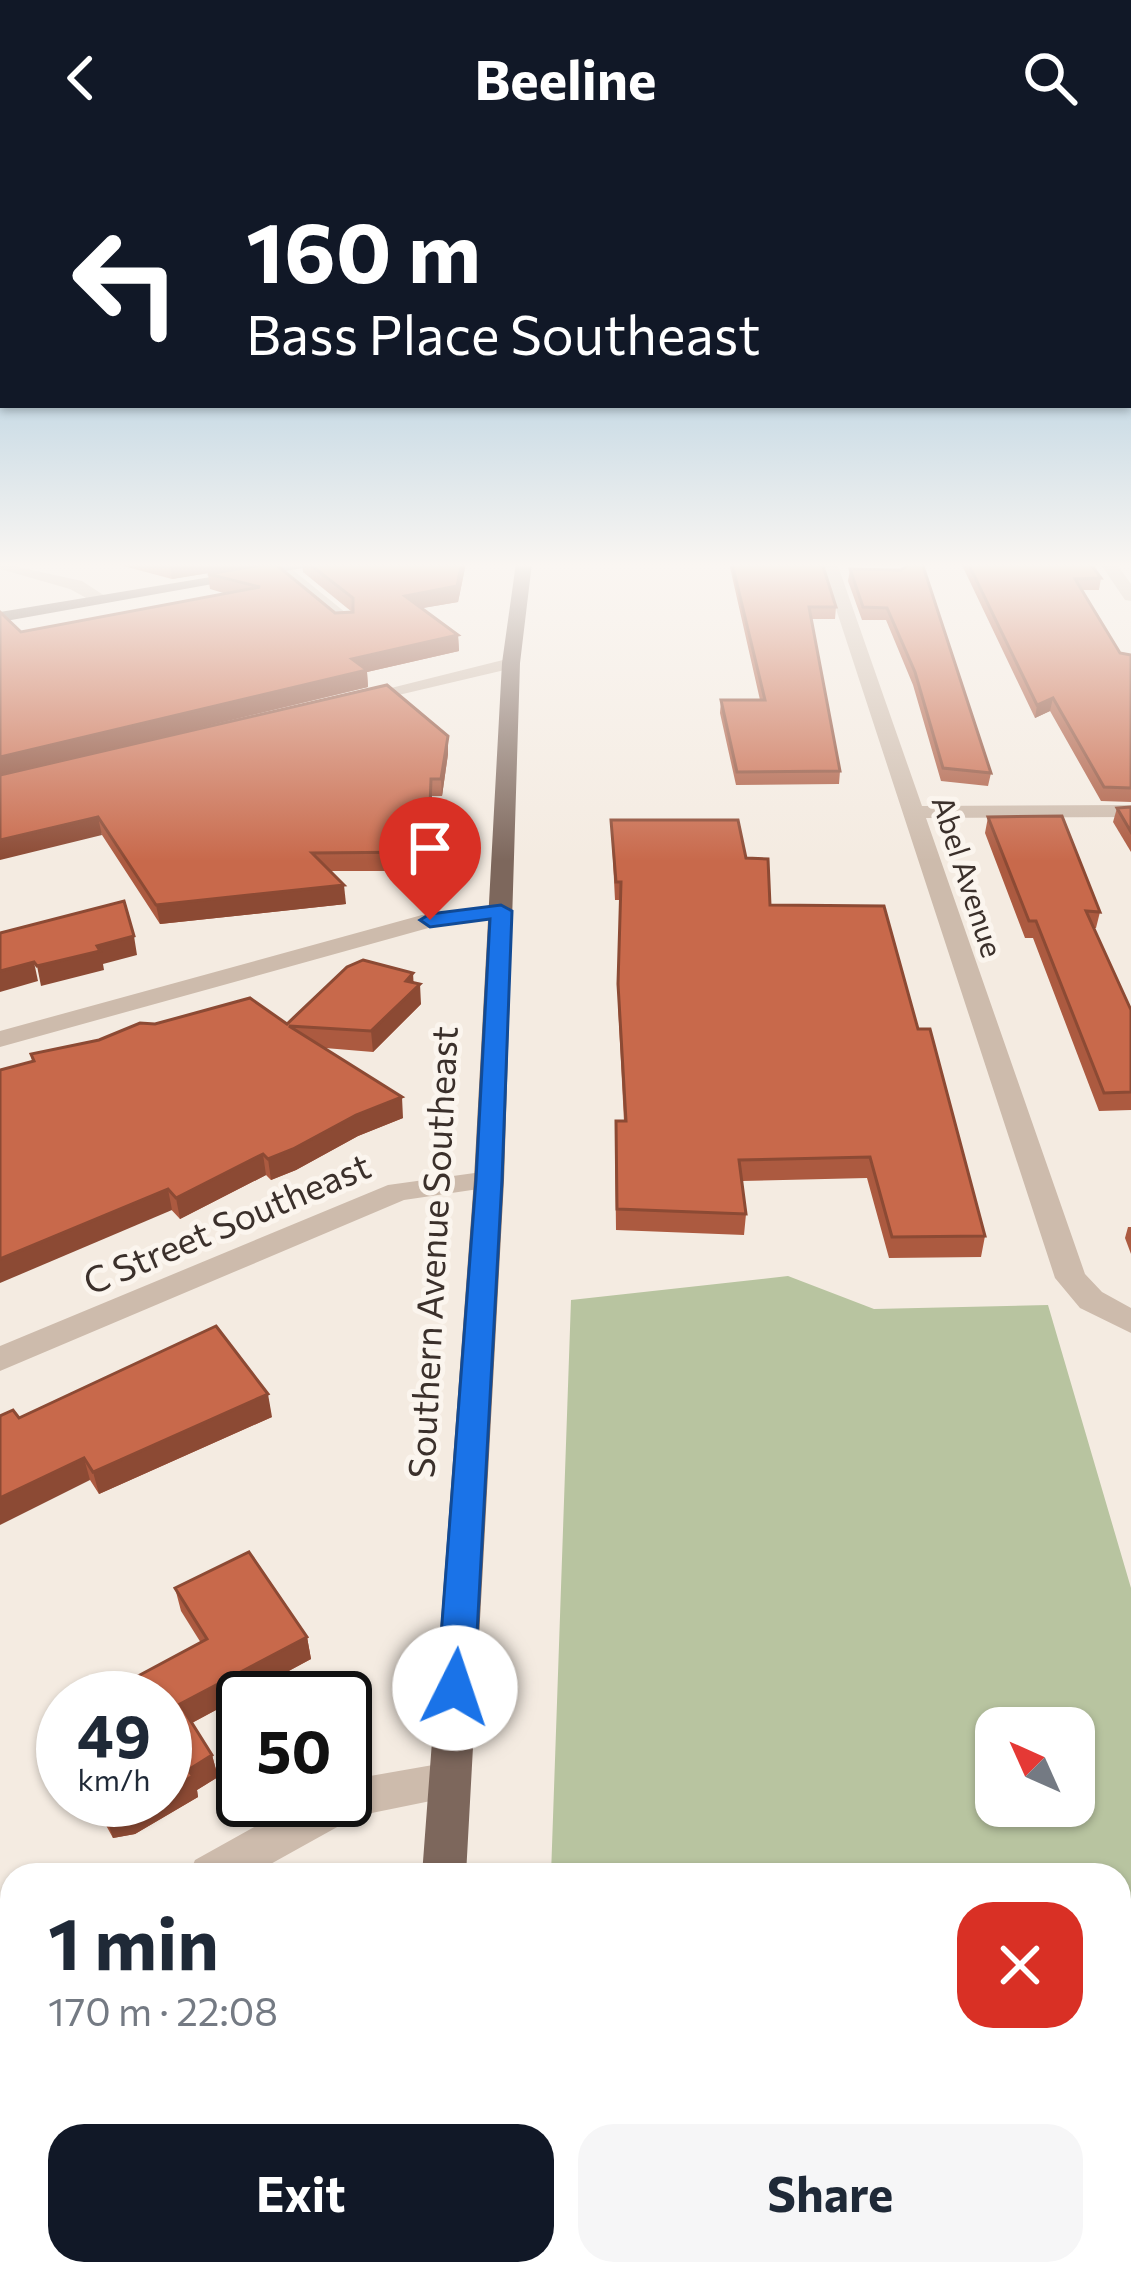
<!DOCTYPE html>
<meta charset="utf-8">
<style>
body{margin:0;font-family:Commissioner,sans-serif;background:#f6f6f7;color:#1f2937;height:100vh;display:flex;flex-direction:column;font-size:45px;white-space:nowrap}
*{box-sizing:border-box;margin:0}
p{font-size:39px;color:#747a83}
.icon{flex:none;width:66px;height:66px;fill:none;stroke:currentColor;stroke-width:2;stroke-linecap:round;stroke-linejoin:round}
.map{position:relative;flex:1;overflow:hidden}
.drawer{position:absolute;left:0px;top:1707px;width:1131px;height:423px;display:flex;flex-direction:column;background:#fff;border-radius:36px 36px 0 0;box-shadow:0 3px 9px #0004}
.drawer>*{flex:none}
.top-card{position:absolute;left:0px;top:0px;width:1131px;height:252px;box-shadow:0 3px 9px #0004;background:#111827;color:#fff;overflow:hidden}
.needle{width:78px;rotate:315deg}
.fabs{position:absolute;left:975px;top:1551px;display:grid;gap:24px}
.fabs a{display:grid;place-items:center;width:120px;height:120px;border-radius:24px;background:#fff;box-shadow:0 3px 9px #0004;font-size:60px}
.speed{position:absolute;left:36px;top:1515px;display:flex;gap:24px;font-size:60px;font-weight:700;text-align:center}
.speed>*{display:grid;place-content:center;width:156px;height:156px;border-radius:50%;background:#fff;box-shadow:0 3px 9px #0004;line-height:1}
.speed small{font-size:30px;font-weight:400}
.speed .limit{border:6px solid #111;border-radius:18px;background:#fff;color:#111}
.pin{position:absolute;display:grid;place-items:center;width:102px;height:102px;color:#fff;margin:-123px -51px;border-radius:50% 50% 50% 0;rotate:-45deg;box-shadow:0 0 12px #0007}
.pin .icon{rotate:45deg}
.me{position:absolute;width:132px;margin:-66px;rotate:4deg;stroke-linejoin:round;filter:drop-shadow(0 0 9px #0008)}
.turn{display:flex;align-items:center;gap:42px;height:252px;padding:0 48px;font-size:54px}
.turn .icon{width:156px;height:156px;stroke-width:2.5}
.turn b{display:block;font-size:84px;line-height:102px}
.round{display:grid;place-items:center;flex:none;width:126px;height:126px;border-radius:36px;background:#f6f6f7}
.head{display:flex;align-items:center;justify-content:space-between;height:204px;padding:0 48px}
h1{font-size:72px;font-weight:700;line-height:90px}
.button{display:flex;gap:24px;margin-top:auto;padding:24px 48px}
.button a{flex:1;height:138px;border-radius:36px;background:#111827;color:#fff;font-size:48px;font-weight:700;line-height:138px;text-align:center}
.button a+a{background:#f6f6f7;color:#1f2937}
header{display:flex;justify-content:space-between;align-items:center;height:156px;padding:0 48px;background:#111827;color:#fff;font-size:54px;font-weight:700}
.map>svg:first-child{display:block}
</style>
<header><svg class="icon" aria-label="back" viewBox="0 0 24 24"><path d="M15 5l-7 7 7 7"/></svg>Beeline<svg class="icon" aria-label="search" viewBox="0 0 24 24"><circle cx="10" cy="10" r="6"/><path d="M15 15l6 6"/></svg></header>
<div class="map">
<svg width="1131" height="2129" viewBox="0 0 1131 2129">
<rect width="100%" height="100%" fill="#f4ebe1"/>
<path fill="#b8c4a0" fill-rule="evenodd" d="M788 1120 874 1153 1048 1149 1131 1432V2129H540L541 2118H1119V1719H551L571 1144ZM996 1572H1074V1650H996Z"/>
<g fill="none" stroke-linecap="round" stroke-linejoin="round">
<g fill="#cdbbac" fill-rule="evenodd">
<polygon points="0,407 82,425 111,444 97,448 70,433 0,413"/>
<polygon points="821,407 837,407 922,650 1131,649 1131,661 926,662 1085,1118 1102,1136 1131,1152 1131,1177 1080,1152 1055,1122"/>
<polygon points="1100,407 1116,407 1131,428 1131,445 1125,444"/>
<polygon points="276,410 288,410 351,461 351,469 339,469 276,416"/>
<polygon points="511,502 520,507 517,511 356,549 347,543"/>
<polygon points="501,748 509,750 509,760 432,771 0,891 0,875 422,759"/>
<polygon points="489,1015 504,1024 499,1030 404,1044 0,1215 0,1190 388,1029"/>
<polygon points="450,1606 465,1612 471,1625 465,1638 357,1660 251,1719 189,1719 195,1704 303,1644 345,1644 345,1626 353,1623"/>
<polygon points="12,1814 12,1862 0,1867 0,1819"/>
</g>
<g fill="#7d675c" fill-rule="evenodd">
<polygon points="295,407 330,407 0,466 0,456"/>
<polygon points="516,407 532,407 520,507 504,1024 466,1719 422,1719 474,1024 502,507"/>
<polygon points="395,2118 447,2118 446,2129 394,2129"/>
</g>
</g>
<g fill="#ac5a40">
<polygon points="112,407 270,407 172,423"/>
<polygon points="274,407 335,457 352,456 303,416 302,407 466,407 458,446 422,452 458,479 459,495 367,516 368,531 91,598 448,580 448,598 442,640 432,640 430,699 423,715 330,715 346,748 160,768 102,679 21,476 227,438 210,433 208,418"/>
<polygon points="729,407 822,407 836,451 835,463 811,463 840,615 839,628 736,629 720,557 721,544 760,544"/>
<polygon points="902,407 922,407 991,617 988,630 941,625 913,529 886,464 862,464 848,425 850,413 901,414 905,411"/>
<polygon points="961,407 1090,407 1101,422 1099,434 1082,434 1120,497 1131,499 1131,646 1101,645 1050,555 1035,562"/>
<polygon points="1131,651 1131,696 1113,666 1117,652"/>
<polygon points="988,661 1100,756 1096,772 1094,772 1131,854 1131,954 1099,955 1033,782 1025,782 985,677"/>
<polygon points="611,664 746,702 770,749 918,873 985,1080 981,1101 889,1102 867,1022 742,1025 746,1058 744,1079 616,1074 615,985 624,965 618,848 621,744 615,744"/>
<polygon points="413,817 413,827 421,848 373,896 325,892 403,962 358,980 296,1014 271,1024 266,1019 180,1063 32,905 31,898 99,884 155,868 287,868"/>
<polygon points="1128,1071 1131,1071 1131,1098 1125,1082"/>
<polygon points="272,1261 99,1338 90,1324 19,1262"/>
<polygon points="175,1432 307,1481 311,1503 192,1567 212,1599 218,1621 197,1634 198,1641 135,1678 113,1682 92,1644 165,1644 201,1487 181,1455"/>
</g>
<g fill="#8c4a34">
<polygon points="177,407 270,407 172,423 170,408"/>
<polygon points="462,407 466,407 458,446 406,455 405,440"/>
<polygon points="458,479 459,495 367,516 368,531 0,620 0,601 352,503"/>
<polygon points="1053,542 1050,555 1035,562 1037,549"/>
<polygon points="448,580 448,598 442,640 441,623"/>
<polygon points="431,623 430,699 423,715 422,696"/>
<polygon points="98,661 102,679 0,704 0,684"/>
<polygon points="344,729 346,748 160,768 156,749"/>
<polygon points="134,780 137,799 103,808 104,814 41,830 37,810 97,790"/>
<polygon points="34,806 38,825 0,836 0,815"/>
<polygon points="413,817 414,834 420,828 421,848 373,896 371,875"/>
<polygon points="402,941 403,962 358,980 296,1014 271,1024 268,1003 356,959"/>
<polygon points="263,998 266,1019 180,1063 176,1042"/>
<polygon points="168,1033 172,1054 0,1127 0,1103"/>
<polygon points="268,1238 272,1261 99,1338 93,1316"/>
<polygon points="84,1302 90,1324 0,1369 0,1342"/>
<polygon points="307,1481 311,1503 186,1570 180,1548"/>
<polygon points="212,1599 218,1621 197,1634 198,1641 135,1678 113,1682 106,1661 150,1644 165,1644 165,1635 188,1614"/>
</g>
<g fill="#c8694b" stroke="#8c4a34" stroke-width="3">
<polygon points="274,407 335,457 353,456 353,442 308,407 462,407 457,430 405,440 458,479 352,503 367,514 0,601 0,456 21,476 260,431 208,418"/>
<polygon points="732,407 822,407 836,451 809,451 840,615 737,616 721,544 765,544"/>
<polygon points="911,407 922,407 991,617 943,612 915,516 887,452 863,451 850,413 901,414"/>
<polygon points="968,407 1090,407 1101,422 1075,423 1120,497 1131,499 1131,632 1104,631 1053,542 1037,549"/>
<polygon points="387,529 448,580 441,623 431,623 429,680 422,696 312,697 344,729 156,749 98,661 0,684 0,619"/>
<polygon points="1131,651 1131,676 1117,652"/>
<polygon points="1062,660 1100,756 1086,755 1131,854 1131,936 1104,937 1036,765 1029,765 988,661"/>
<polygon points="611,664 738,664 746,702 768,703 770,749 884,750 918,873 930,873 985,1080 892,1081 870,1001 739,1004 746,1058 617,1053 616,965 626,965 618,828 621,726 616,726"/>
<polygon points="124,745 134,780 97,790 100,795 37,810 34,806 0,815 0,777"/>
<polygon points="363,804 413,817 406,825 420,828 371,875 289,870 402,941 356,959 293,993 268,1003 263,998 176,1042 168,1033 0,1103 0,914 34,905 31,898 99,884 140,867 155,868 250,842 287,868 347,811"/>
<polygon points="216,1170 268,1238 93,1316 84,1302 0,1342 0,1260 13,1254 19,1262"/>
<polygon points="249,1396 307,1481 180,1548 212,1599 188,1614 193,1620 165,1635 165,1542 97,1542 207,1483 175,1432"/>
<polygon points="63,1560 63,1582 54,1565"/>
<polygon points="97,1644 150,1644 128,1657 106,1661"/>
<polygon points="12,1938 12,2019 0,1988 0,1946"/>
</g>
<linearGradient id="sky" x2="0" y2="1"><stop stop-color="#7eb2d2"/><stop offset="0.58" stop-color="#faf6f2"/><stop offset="1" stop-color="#faf6f2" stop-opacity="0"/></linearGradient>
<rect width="1131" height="705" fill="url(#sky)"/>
<polygon fill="#1a73e8" stroke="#114b97" stroke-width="3" points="501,749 512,755 502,1024 474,1532 468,1543 455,1547 443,1543 437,1532 476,1024 490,763 430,771 420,764 430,758"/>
<g text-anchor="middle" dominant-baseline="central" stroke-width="10" stroke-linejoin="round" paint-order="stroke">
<g font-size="30" fill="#3b302b" stroke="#fbf5ee">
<text transform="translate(969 720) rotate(72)">Abel Avenue</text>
</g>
<g font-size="36" fill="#3b302b" stroke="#fbf5ee">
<text transform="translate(226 1066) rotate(-23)">C Street Southeast</text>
<text transform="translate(431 1096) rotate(-87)">Southern Avenue Southeast</text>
</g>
</g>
</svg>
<div class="fabs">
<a><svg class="needle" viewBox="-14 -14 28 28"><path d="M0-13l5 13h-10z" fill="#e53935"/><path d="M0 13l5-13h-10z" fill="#747a83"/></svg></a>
</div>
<div class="speed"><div>49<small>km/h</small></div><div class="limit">50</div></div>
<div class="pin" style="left:430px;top:764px;background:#d93025"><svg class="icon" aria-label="arrive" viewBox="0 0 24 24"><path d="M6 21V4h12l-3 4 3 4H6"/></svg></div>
<svg class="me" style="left:455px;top:1532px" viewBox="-20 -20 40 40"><circle r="19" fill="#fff"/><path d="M0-13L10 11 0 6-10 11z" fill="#1a73e8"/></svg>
<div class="top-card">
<div class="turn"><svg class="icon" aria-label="left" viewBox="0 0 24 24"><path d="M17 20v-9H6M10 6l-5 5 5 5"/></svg><div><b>160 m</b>Bass Place Southeast</div></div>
</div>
<section class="drawer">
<div class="head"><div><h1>1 min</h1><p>170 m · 22:08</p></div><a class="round" style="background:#d93025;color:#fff"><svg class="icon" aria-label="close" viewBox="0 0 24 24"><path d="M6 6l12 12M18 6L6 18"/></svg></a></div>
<div class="button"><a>Exit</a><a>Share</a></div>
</section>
</div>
